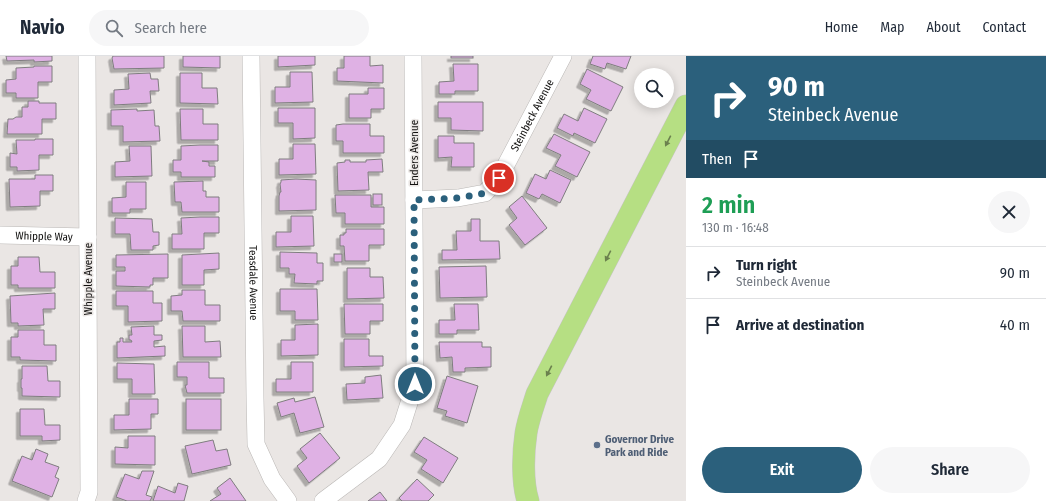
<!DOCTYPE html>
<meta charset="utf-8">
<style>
body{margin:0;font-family:"Fira Sans Condensed",sans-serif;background:#f6f6f7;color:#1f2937;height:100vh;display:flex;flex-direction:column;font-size:15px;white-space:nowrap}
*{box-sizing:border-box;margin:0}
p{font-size:13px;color:#747a83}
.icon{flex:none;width:22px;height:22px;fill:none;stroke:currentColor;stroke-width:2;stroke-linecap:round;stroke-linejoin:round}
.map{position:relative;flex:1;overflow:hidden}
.sheet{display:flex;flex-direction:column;background:#fff;width:360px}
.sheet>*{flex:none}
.guide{background:#2b607c;color:#fff;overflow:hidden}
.controls{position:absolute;left:634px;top:12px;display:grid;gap:8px}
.controls a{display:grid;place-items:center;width:40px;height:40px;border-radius:50%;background:#fff;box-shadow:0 2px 10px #0003;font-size:20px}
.pin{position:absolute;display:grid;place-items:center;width:34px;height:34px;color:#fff;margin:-17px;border:2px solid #fff;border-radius:50%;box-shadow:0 1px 4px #0007}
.me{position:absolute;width:44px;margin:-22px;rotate:0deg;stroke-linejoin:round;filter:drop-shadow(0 0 3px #0008)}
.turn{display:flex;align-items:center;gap:14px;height:84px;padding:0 16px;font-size:18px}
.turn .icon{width:52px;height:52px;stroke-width:2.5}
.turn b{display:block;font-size:28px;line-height:34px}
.then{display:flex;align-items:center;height:38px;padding:0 16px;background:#0003;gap:8px;font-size:15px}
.round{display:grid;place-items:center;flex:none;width:42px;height:42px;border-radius:21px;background:#f6f6f7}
.headline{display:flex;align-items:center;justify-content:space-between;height:68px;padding:0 16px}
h1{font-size:24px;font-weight:600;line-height:30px;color:#1e9e55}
.primary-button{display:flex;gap:8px;margin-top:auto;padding:8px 16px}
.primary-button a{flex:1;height:46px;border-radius:24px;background:#2b607c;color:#fff;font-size:16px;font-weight:600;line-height:46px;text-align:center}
.primary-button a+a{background:#f6f6f7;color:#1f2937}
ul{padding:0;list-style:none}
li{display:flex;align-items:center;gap:12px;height:52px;padding:0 16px;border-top:1px solid #e0e1e3}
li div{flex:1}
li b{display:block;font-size:15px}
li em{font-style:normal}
header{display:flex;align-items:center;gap:24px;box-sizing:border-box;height:56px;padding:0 20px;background:#fff;border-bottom:1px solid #e0e1e3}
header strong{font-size:19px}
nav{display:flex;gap:22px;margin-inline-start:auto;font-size:14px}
.search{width:280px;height:36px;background:#f6f6f7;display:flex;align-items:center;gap:10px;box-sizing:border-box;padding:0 14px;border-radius:22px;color:#747a83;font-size:15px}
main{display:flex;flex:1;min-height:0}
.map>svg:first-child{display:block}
</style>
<header>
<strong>Navio</strong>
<div class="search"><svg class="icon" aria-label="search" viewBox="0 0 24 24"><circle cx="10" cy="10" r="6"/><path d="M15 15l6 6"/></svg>Search here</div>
<nav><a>Home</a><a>Map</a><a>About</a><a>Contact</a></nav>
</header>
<main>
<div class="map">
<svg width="686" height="445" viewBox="0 0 686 445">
<defs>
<filter id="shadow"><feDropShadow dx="-3.5" dy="3.5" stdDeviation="0" flood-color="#0004"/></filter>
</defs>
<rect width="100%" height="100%" fill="#eae6e4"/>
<g fill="#dfb1e4" stroke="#7f7d7f" filter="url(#shadow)">
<polygon points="6,0 52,0 52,5 34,6 34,4 7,5"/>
<polygon points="113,0 164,0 164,12 114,13 112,2"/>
<polygon points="183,0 220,0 220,12 183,11"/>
<polygon points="278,0 315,0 315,9 278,11"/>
<polygon points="344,0 370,0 370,10 383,9 383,27 337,25 337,12 344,12"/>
<rect x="451" y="0" width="22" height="2"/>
<polygon points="593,0 631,0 626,13 607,7 605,13 590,8"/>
<polygon points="453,8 478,8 478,35 455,35 455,38 439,38 439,26 454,25"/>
<polygon points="34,10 52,10 52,26 38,26 38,42 16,42 16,37 6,37 6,24 16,23 16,12 34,11"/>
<polygon points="587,13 623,31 611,55 586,43 591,34 580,28"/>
<polygon points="290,16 312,16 313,46 275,47 275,31 290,31"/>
<polygon points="150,17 151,23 158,23 159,35 150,35 151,47 114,49 114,34 129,33 128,18"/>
<polygon points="180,17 202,17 202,32 217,32 218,48 180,47"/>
<polygon points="368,32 384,32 384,53 371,53 371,62 349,62 349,38 368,38"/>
<polygon points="28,45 39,45 39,47 56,47 56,63 42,63 42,78 7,78 8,63 13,63 16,61 22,61 22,51 28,51"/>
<polygon points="438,46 483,46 483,75 451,74 451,62 438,62"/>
<polygon points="278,52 315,52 315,82 293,83 293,67 278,67"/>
<polygon points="584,52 607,63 595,87 574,77 573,80 557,72 564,58 578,65"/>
<polygon points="137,53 137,55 154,54 155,70 159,70 160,85 123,86 123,70 111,70 111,54"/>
<polygon points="180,53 203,53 203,68 218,68 218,84 181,84"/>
<polygon points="343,68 370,68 370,80 384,80 384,97 343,97 343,85 336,85 336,69"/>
<polygon points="554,78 590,96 577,121 555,110 561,99 546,92"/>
<polygon points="438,80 454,80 454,87 474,87 474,111 451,111 452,101 438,102"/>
<polygon points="35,83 53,83 53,99 39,99 39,114 17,115 17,111 10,111 10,97 17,98 16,84 35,84"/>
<polygon points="293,88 315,88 316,118 279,119 279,103 293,103"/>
<polygon points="200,89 218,89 218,105 202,105 209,106 209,110 215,110 215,121 181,121 181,116 173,116 173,104 181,104 181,90"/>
<polygon points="129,90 151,90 152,120 115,121 115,106 130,105"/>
<polygon points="382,103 383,116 368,116 369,134 338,135 337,107 345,106 345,104 350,104 350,106 366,106 366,104"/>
<polygon points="550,114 571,124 560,147 542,138 539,143 526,137 535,118 546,123"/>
<polygon points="35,119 53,119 53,135 40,135 40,150 10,151 9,123 35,123"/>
<polygon points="296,123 316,124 316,154 279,155 279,140 280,136 281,136 280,128 281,126 281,124"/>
<polygon points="203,125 203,135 206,135 206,141 219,141 219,156 182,156 181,146 175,146 174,126"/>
<polygon points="126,126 146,126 146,153 130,153 130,157 112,157 112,142 126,141"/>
<rect x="373" y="138" width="9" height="11"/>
<polygon points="335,139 371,139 371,151 384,151 384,168 345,168 345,157 336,157"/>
<polygon points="522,140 547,172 525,189 509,169 517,162 509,151"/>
<polygon points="291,160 313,160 314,190 276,191 276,176 291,176"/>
<polygon points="200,161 219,161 219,177 204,177 204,193 172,193 172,178 182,178 181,162"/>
<polygon points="115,162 152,163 153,176 159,176 159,189 153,190 153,194 131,194 130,178 115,178"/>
<polygon points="471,163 480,163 480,185 499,185 500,203 442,204 442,194 457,194 456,175 471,175"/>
<polygon points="346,173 384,173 384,189 369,189 369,205 345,205 344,190 340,190 340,179 344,179 344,177 346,177"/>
<polygon points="280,196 317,197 317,207 323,207 323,225 317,225 317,228 294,227 295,218 289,218 289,212 280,212"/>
<polygon points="219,197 219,213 204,214 204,229 182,229 182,199"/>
<polygon points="168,198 168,222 153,222 153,229 150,229 150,231 116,230 116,215 125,215 125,211 116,211 116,199"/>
<rect x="334" y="198" width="8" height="8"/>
<polygon points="18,201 39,201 40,216 55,216 55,232 18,232 18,229 11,229 11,210 18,210"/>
<polygon points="486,210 487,241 440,242 439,211"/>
<polygon points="347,212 370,212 370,221 383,221 384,242 347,243"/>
<polygon points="280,233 317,233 318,264 295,264 295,255 280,255"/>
<polygon points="182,234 205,234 205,249 220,249 220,265 183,265 182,255 171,255 171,240 182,239"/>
<polygon points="116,235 153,235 153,247 162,247 162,265 128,266 128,250 116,250"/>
<polygon points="55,237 55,253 43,253 44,269 18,270 18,267 11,267 10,240"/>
<polygon points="344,248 383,248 383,265 370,265 370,278 345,278"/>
<polygon points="454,248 478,248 479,274 457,274 457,278 439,278 439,264 455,264"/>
<polygon points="318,268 318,299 281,300 281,284 295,284 295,269"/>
<polygon points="154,270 154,279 162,279 162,284 154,285 154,291 165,290 165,300 117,302 117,286 120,286 120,282 123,282 123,286 132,286 131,284 129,284 129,279 132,279 131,271"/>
<polygon points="182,270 205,270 205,286 220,285 221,301 183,301"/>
<polygon points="18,274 44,274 44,289 56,289 56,305 20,304 20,301 11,301 11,281 18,281"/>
<polygon points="344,283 369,283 369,300 383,300 383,310 344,311"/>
<polygon points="439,286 482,286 482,291 491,291 491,311 465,312 465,316 453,316 452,301 440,302"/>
<polygon points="177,306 209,306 209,322 224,322 224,337 187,337 185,329 187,329 187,321 177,321"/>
<polygon points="291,306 313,306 313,336 276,336 276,323 291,323"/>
<polygon points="117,307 154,308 155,338 132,338 132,323 117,323"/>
<polygon points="22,310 47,310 48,325 60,325 60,341 22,340 22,332 21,332 21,323 22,323"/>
<polygon points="381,319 383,342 347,344 346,328 365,327 365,321"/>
<polygon points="447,320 478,330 467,367 445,360 447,355 437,352"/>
<polygon points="315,341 324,371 300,377 294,357 281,361 277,347 294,342 295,346"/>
<polygon points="129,343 158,343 158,358 151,358 151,373 114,374 114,359 129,359"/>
<rect x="186" y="343" width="35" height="31"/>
<polygon points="20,353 44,353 45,369 60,369 60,384 42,385 42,380 20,380"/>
<polygon points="320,377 340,402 309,427 297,410 307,402 300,393"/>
<polygon points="128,380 155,380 155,409 115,408 115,391 128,392"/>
<polygon points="424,381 458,402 443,427 421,413 427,404 414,396"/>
<polygon points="213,384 216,395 227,393 231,409 192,418 185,390"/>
<polygon points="36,393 48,398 45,406 59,411 55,421 59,423 52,441 12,425 22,400 32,404"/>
<polygon points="142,415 154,415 146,439 152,441 150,445 127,445 116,441 125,418 139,423"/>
<polygon points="230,422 246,445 210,445 221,438 217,432"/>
<polygon points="417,423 434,439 428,445 402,445 399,442"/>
<polygon points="178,427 188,430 184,445 153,445 158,430 175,437"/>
<polygon points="380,436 387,445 368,445"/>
</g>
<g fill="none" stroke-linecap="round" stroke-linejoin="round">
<defs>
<g id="street">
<path id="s1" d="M251 0 255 342 256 388 272 423 288 445"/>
<path id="s2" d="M414 144 458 142 485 137 499 122 563 0"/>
<path id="s3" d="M0 179 88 181"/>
<polyline points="86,445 89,436 87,0"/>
<polyline points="323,445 379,403 402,369 415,328 413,0"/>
</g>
<path id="highway" d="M528 445C522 426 523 397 526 377 528 364 533 351 537 338L686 50"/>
</defs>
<use href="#street" stroke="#bab7b5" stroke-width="18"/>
<use href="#highway" stroke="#c6c5c5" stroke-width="23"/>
<use href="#street" stroke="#fff" stroke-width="17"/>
<use href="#highway" stroke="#b6df83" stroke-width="22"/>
</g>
<defs><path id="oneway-solid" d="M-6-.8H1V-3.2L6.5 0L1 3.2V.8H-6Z"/></defs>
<g fill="#6b814e">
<use href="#oneway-solid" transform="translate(668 85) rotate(117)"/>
<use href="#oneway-solid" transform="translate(608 200) rotate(117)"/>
<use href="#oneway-solid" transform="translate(549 315) rotate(117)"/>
</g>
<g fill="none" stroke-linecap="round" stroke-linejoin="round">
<polyline stroke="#2b607c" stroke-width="7" stroke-dasharray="0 12.6" points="415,328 414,144 458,142 485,137 499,122"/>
</g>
<circle fill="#5c6f8a" stroke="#eae6e4" stroke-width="1.5" cx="597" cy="389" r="4"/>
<g text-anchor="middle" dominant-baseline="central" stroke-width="3" stroke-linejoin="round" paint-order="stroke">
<g font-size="11" fill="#100f0e" stroke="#eae6e4">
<text stroke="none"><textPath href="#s2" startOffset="163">Steinbeck Avenue</textPath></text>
<text transform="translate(414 97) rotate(-90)">Enders Avenue</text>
<text stroke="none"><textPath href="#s3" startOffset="44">Whipple Way</textPath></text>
<text transform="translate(88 223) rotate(-90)">Whipple Avenue</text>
<text stroke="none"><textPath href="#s1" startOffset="227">Teasdale Avenue</textPath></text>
</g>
<g font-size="11" font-weight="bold" fill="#4e5e75" stroke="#eae6e4" text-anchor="start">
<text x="605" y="383">Governor Drive<tspan x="605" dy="13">Park and Ride</tspan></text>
</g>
</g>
</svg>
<div class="controls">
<a><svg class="icon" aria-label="search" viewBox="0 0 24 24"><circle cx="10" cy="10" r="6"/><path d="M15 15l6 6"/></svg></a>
</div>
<div class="pin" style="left:499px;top:122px;background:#d93025"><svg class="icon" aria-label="arrive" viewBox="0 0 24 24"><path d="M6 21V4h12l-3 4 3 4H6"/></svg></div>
<svg class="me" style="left:415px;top:328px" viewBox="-20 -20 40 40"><circle r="17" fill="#2b607c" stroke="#fff" stroke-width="3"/><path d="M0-11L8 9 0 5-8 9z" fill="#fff"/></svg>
</div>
<section class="sheet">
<div class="guide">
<div class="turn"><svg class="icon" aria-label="right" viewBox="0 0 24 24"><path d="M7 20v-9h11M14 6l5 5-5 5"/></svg><div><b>90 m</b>Steinbeck Avenue</div></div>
<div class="then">Then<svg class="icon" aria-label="arrive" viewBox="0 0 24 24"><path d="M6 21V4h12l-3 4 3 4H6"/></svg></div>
</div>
<div class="headline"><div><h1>2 min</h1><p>130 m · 16:48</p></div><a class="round"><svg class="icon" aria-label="close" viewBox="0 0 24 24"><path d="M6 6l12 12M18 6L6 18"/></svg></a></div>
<ul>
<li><svg class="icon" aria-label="right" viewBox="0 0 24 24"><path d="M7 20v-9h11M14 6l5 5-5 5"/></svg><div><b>Turn right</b><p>Steinbeck Avenue</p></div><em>90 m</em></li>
<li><svg class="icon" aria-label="arrive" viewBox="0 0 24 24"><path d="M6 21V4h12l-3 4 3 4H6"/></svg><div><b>Arrive at destination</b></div><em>40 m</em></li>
</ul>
<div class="primary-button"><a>Exit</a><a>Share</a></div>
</section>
</main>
